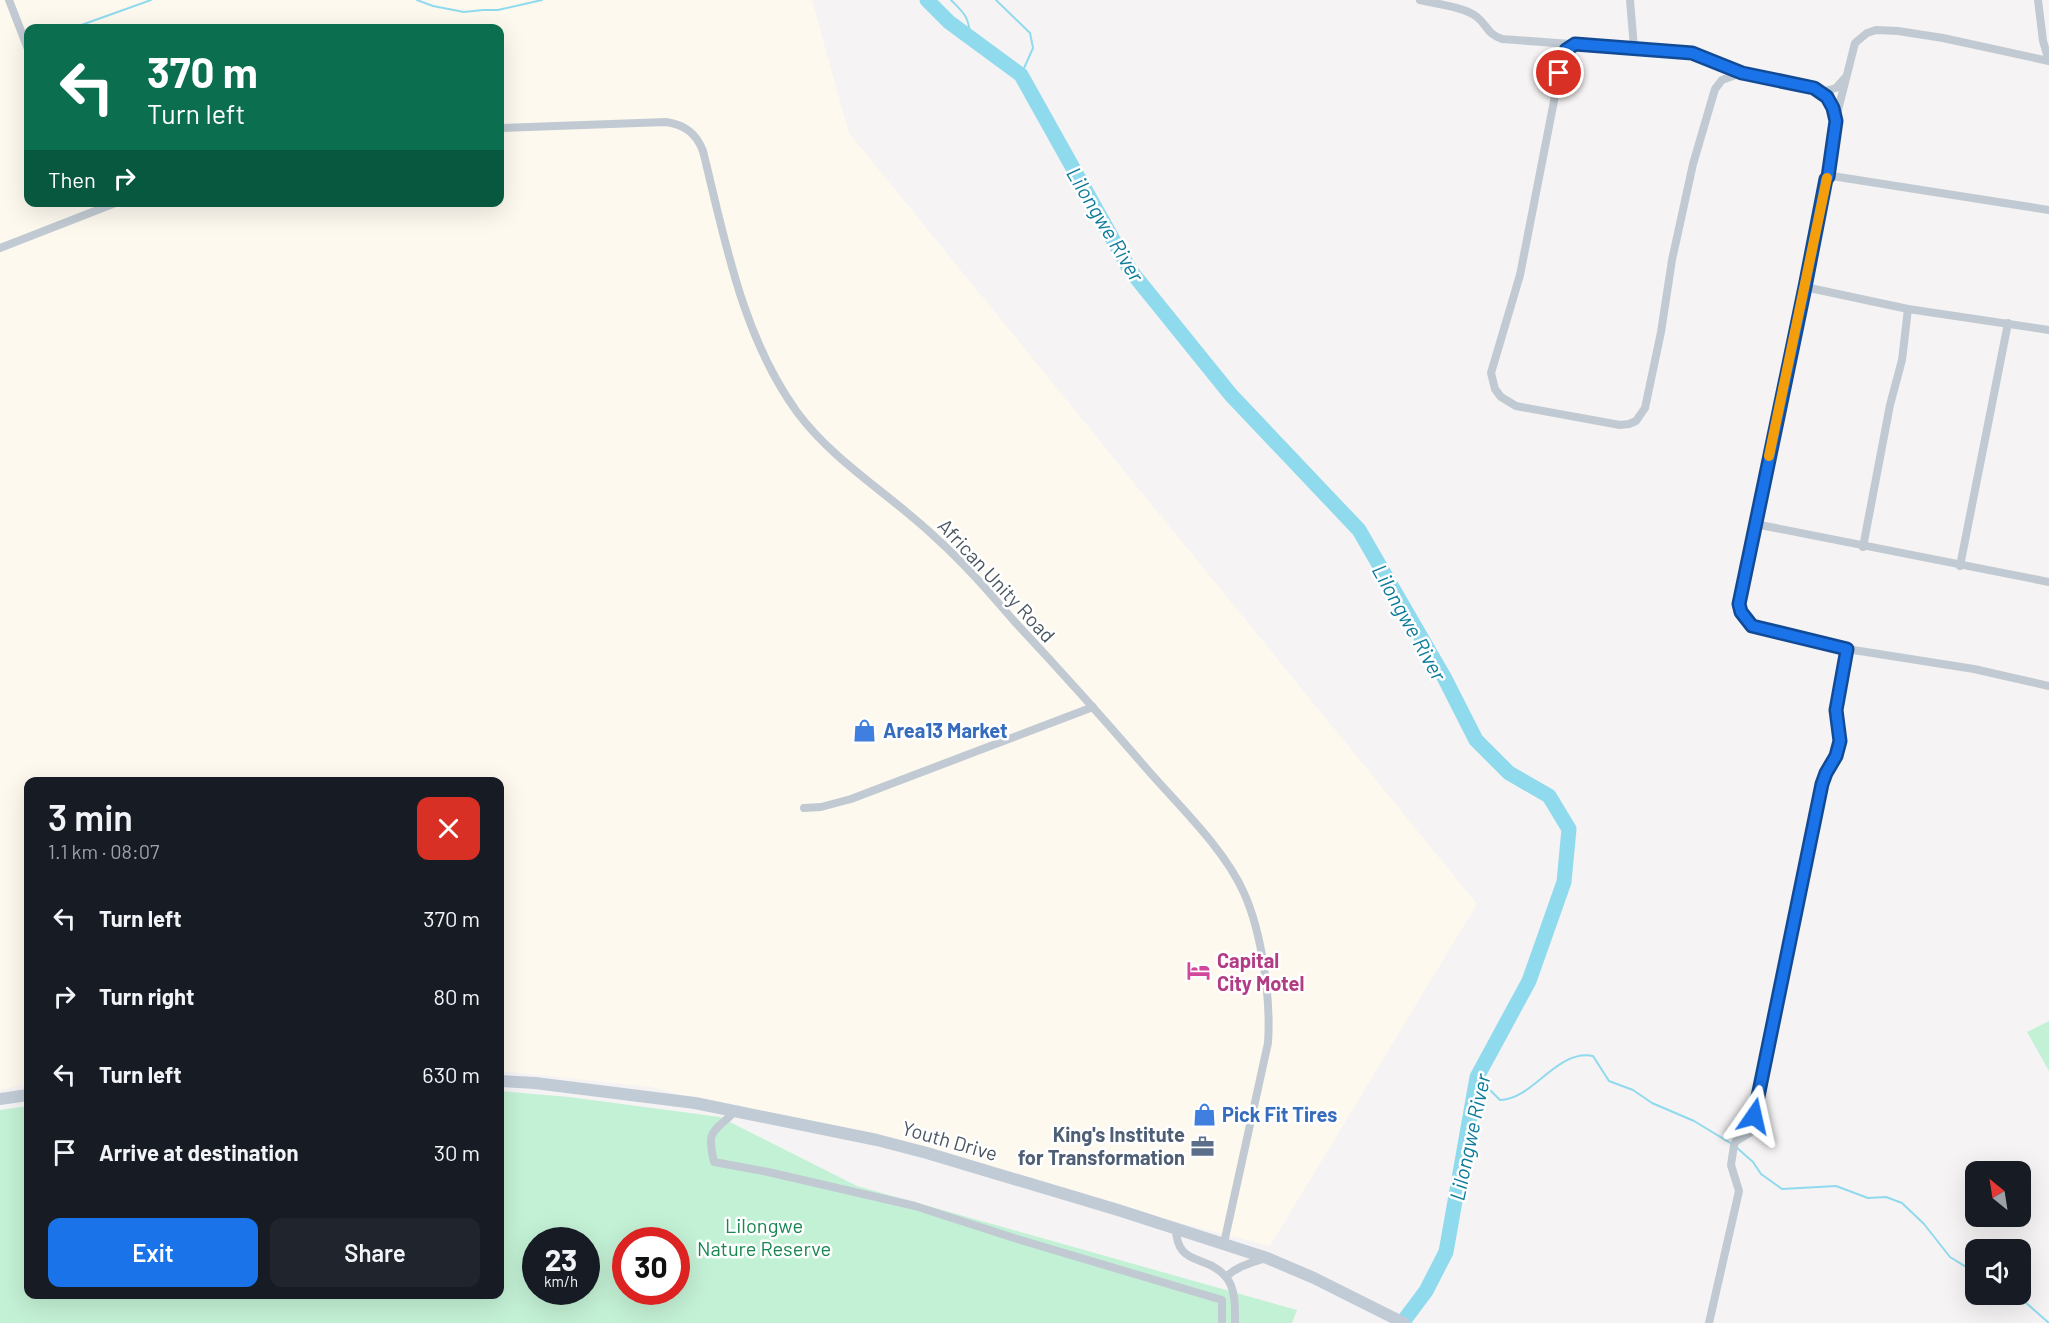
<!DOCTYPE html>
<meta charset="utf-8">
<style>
body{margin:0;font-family:Barlow,sans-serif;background:#20242c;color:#f1f3f6;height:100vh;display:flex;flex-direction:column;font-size:22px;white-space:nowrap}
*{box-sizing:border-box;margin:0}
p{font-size:20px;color:#9ea1a6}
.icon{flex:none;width:33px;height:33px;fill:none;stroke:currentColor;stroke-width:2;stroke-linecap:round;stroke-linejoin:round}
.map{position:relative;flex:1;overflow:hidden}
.sheet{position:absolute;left:24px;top:777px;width:480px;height:522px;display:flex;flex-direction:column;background:#171b24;border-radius:12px;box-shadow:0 6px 24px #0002}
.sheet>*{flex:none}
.guide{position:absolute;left:24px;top:24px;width:480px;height:183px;border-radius:12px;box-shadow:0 6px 24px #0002;background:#0b6e4f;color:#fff;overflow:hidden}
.needle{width:39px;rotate:330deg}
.fabs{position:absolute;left:1965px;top:1161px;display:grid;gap:12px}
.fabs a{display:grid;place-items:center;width:66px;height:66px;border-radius:12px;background:#171b24;box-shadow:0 6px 24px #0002;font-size:30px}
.speed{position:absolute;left:522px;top:1227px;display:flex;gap:12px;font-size:30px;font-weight:700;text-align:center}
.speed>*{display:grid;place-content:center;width:78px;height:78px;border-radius:50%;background:#171b24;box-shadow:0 6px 24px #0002;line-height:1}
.speed small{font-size:15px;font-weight:400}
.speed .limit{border:9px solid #d22;background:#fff;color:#111}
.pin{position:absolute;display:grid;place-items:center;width:51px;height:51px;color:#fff;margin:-26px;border:3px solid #fff;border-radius:50%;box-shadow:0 2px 6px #0007}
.me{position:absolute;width:66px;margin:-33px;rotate:11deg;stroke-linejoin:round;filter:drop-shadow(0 0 4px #0008)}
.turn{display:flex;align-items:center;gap:21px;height:126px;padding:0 24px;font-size:27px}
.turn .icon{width:78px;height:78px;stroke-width:2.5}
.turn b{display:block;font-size:42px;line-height:51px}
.then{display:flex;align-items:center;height:57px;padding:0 24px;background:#0003;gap:12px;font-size:22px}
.round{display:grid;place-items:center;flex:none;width:63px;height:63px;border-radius:12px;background:#20242c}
.headline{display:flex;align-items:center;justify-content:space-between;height:102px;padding:0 24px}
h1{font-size:36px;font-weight:600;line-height:45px}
.cta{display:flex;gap:12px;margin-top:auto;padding:12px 24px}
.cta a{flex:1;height:69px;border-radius:12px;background:#1a73e8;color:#fff;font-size:24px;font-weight:600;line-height:69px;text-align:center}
.cta a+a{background:#20242c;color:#f1f3f6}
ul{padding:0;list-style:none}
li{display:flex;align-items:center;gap:18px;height:78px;padding:0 24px}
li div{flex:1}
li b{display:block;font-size:22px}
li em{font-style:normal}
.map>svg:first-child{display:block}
</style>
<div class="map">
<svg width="2049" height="1323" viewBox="0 0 2049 1323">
<rect width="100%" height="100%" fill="#f5f3f3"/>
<path fill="#fdf9ef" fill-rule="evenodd" d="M0 0H812L849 133 1477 904 1270 1246 651 1087 500 1071V782H28V1084L0 1090ZM28 28H500V202H28Z"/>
<g fill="#c3f1d5" fill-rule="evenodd">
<polygon points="2049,1021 2049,1071 2027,1032"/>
<path d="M500 1091 569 1097 720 1117 857 1186 1297 1310 1292 1323H0V1110L28 1106V1294H500ZM536 1240H586V1292H536ZM626 1240H676V1292H626Z"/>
</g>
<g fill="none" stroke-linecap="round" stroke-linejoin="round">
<g stroke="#90daee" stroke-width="2">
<polyline points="417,0 433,6 464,12 483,10 498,10 542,0"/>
<path d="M951 0C966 15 968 16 971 38"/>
<polyline points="996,0 1030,33 1033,48 1021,75"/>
<polyline points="73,28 151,0"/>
<path d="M1477 1077 1500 1100C1533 1100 1556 1049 1593 1056L1609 1081 1633 1090 1652 1103 1694 1121 1732 1144"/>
<polyline points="1736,1147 1753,1162 1761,1174 1782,1189 1836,1186 1868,1198 1886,1197 1902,1203 1924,1224 1950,1257 1976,1273"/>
<polyline points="2016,1294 2049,1323"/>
</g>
<polyline stroke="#90daee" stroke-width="15" points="927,0 949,22 1021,75 1130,270 1231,395 1359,530 1444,677 1476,740 1509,773 1549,796 1569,829 1564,882 1529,981 1477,1077 1446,1252 1426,1291 1402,1323"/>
<g stroke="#c1cad2" stroke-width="8">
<polyline points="9,0 28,49"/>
<path d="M1420 0C1436 4 1465 7 1477 17 1488 26 1487 34 1502 39L1692 53 1742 73 1814 88 1827 97 1833 108 1836 121 1828 177 1826 179 1739 608 1747 621 1752 626 1847 649 1974 669 2049 686"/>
<polyline points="1630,0 1634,48"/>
<polyline points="2038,0 2043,41 2049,61"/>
<polyline points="1575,44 1566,50 1562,60 1520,275 1491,373 1495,389 1501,397 1516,406 1620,425 1629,424 1636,421 1645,408 1661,332 1672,260 1693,164 1715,89 1722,80 1741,73"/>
<polyline points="1821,92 1836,88 1845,78"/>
<polyline points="1836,118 1855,43 1867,33 1876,30 1898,31 1943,38 2049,61"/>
<path d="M500 128 666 122C685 125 696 133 703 151 725 240 742 336 797 412 834 462 891 495 935 537 964 563 989 592 1014 621 1059 669 1103 718 1146 768 1178 805 1224 848 1244 893 1262 933 1271 999 1268 1043L1224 1243"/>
<polyline points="1828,177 1832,176 2049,210"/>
<polyline points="0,248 118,202"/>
<polyline points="1805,287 1908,309 2049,330"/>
<polyline points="1755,524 2049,582"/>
<polyline points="1863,547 1890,405 1902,360 1908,309"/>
<polyline points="1960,566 2008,323"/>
<polyline points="804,808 821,807 851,799 1093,707"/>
<path d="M734 1112C714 1133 706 1128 714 1162L768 1172 915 1206 1014 1238 1222 1300V1323"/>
<path d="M1176 1228C1176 1267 1207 1254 1226 1277 1236 1289 1235 1308 1235 1323"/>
<path d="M1226 1277C1237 1266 1251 1263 1266 1258"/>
<polyline points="1709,1323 1739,1191 1731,1165 1734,1145 1736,1141 1751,1132 1822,784 1825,773 1836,756 1840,741 1836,710 1847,649"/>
</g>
<g stroke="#c1cbd6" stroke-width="12">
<polyline points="500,1081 535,1083 695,1103 877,1140 927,1153 1118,1210 1267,1258 1314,1278 1404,1323"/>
<polyline points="0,1099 28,1095"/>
</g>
</g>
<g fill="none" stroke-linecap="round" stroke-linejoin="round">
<defs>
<polyline id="route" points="1559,73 1566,50 1575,44 1692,53 1742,73 1814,88 1827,97 1833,108 1836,121 1828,177 1826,179 1805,287 1739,604 1741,612 1752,626 1847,649 1836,710 1840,741 1836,756 1826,773 1822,784 1754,1116"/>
</defs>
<use href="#route" stroke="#114b97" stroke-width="15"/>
<use href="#route" stroke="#1a73e8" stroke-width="10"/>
<polyline stroke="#f59e0b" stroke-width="10" points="1769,456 1827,178"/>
</g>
<defs>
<symbol id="shop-bare" viewBox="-9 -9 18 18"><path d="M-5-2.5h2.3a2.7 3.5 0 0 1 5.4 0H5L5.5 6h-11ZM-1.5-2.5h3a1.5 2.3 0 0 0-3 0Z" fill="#3f7fe0" stroke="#fff" stroke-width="2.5" paint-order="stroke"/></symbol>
<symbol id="hotel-bare" viewBox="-9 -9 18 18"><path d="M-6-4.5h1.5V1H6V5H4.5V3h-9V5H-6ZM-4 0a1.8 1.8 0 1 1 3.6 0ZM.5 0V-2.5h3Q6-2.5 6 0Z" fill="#d1479c" stroke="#fff" stroke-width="2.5" paint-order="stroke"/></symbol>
<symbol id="office-bare" viewBox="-9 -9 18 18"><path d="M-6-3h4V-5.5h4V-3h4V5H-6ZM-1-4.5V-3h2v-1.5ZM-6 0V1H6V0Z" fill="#5c6f8a" stroke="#fff" stroke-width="2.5" paint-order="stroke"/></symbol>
</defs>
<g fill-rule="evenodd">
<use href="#shop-bare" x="848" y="714" width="33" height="33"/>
<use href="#hotel-bare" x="1182" y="954" width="33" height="33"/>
<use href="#shop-bare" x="1188" y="1098" width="33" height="33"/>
<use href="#office-bare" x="1186" y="1130" width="33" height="33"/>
</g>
<g text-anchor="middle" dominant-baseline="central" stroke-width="5" stroke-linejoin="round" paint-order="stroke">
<g font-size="20" fill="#4a5661" stroke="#fff">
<text transform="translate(997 580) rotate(47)">African Unity Road</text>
<text transform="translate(950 1140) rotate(16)">Youth Drive</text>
</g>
<g font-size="20" font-weight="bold" fill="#366cbe" stroke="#fff" text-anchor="start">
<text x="883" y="730">Area13 Market</text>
<text x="1222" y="1114">Pick Fit Tires</text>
</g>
<g font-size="20" font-weight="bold" fill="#b23c85" stroke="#fff" text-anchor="start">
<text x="1217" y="960">Capital<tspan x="1217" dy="23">City Motel</tspan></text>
</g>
<g font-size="20" font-weight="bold" fill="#4e5e75" stroke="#fff" text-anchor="end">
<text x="1185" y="1134">King's Institute<tspan x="1185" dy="23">for Transformation</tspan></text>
</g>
<g font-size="20" fill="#17864f" stroke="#fff">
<text x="764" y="1225">Lilongwe<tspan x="764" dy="23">Nature Reserve</tspan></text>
</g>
<g font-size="21" font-style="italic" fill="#0c7c9b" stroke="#fff">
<text transform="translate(1106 224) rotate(59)">Lilongwe River</text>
<text transform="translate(1410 622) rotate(61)">Lilongwe River</text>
<text transform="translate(1469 1137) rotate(-78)">Lilongwe River</text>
</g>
</g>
</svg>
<div class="fabs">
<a><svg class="needle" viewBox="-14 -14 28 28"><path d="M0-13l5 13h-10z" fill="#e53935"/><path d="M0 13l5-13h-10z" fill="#9ea1a6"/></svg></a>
<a><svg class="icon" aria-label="sound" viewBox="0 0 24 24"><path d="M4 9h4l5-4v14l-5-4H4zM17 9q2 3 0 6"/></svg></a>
</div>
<div class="speed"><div>23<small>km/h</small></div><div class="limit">30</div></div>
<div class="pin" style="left:1559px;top:73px;background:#d93025"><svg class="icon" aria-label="arrive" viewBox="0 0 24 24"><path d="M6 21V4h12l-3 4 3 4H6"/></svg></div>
<svg class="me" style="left:1754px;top:1116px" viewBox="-20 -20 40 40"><path d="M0-17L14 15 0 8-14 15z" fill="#1a73e8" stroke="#fff" stroke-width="4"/></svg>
<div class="guide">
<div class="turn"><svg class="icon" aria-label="left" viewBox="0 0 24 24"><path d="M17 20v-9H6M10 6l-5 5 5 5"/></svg><div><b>370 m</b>Turn left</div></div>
<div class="then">Then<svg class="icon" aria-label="right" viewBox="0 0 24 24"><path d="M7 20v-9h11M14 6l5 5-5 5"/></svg></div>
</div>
<section class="sheet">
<div class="headline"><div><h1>3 min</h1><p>1.1 km · 08:07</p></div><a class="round" style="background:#d93025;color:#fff"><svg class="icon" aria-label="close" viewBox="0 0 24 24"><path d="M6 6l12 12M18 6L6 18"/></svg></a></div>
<ul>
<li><svg class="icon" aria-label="left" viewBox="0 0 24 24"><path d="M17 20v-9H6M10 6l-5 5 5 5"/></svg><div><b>Turn left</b></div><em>370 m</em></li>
<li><svg class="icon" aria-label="right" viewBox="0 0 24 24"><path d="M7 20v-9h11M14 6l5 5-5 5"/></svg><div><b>Turn right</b></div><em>80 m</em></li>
<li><svg class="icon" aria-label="left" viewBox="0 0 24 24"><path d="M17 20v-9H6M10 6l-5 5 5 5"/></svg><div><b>Turn left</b></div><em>630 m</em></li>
<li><svg class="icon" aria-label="arrive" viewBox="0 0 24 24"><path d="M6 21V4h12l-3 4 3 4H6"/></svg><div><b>Arrive at destination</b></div><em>30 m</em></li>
</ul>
<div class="cta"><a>Exit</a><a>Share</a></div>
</section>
</div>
